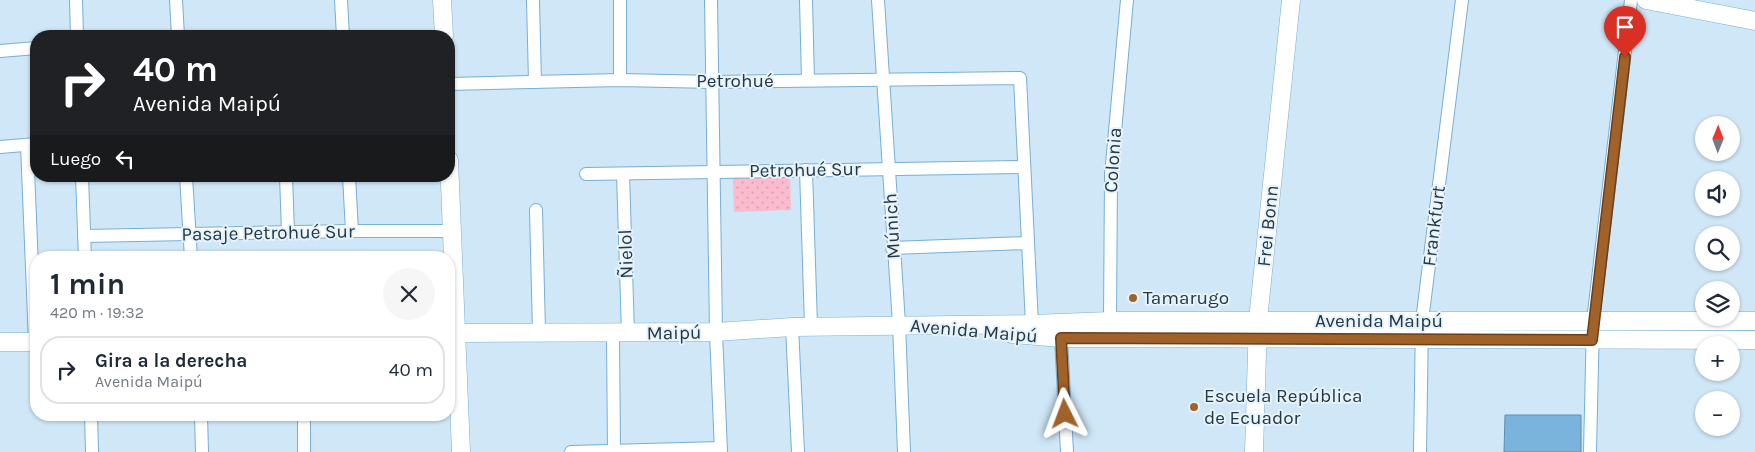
<!DOCTYPE html>
<html lang="es">
<meta charset="utf-8">
<style>
body{margin:0;font-family:Karla,sans-serif;background:#f6f6f7;color:#1f2937;height:100vh;display:flex;flex-direction:column;font-size:19px;white-space:nowrap}
*{box-sizing:border-box;margin:0}
p{font-size:16px;color:#747a83}
.icon{flex:none;width:28px;height:28px;fill:none;stroke:currentColor;stroke-width:2;stroke-linecap:round;stroke-linejoin:round}
.map{position:relative;flex:1;overflow:hidden}
.details{position:absolute;left:30px;top:251px;width:425px;height:170px;display:flex;flex-direction:column;background:#fff;border-radius:20px;box-shadow:0 1px 4px #0004}
.details>*{flex:none}
.hud{position:absolute;left:30px;top:30px;width:425px;height:152px;border-radius:20px;box-shadow:0 1px 4px #0004;background:#202124;color:#fff;overflow:hidden}
.needle{width:32px;rotate:1deg}
.controls{position:absolute;left:1695px;top:116px;display:grid;gap:10px}
.controls a{display:grid;place-items:center;width:45px;height:45px;border-radius:50%;background:#fff;box-shadow:0 1px 4px #0004;font-size:25px}
.pin{position:absolute;display:grid;place-items:center;width:42px;height:42px;color:#fff;margin:-51px -21px;border-radius:50% 50% 50% 0;rotate:-45deg;box-shadow:0 0 5px #0007}
.pin .icon{rotate:45deg}
.me{position:absolute;width:55px;margin:-28px;rotate:357deg;stroke-linejoin:round;filter:drop-shadow(0 0 4px #0008)}
.turn{display:flex;align-items:center;gap:18px;height:105px;padding:0 20px;font-size:22px}
.turn .icon{width:65px;height:65px;stroke-width:2.5}
.turn b{display:block;font-size:35px;line-height:42px}
.then{display:flex;align-items:center;height:48px;padding:0 20px;background:#0003;gap:10px;font-size:19px}
.round{display:grid;place-items:center;flex:none;width:52px;height:52px;border-radius:26px;background:#f6f6f7}
.summary{display:flex;align-items:center;justify-content:space-between;height:85px;padding:0 20px}
h1{font-size:30px;font-weight:700;line-height:38px}
ul{padding:0;list-style:none}
li{display:flex;align-items:center;gap:15px;height:68px;margin:0 10px 8px;padding:0 10px;border:2px solid #e0e1e3;border-radius:20px}
li div{flex:1}
li b{display:block;font-size:19px}
li em{font-style:normal}
.map>svg:first-child{display:block}
</style>
<div class="map">
<svg width="1755" height="452" viewBox="0 0 1755 452">
<defs>
<pattern id="park-dots" width="8" height="8" patternUnits="userSpaceOnUse" patternTransform="scale(1.25)"><rect width="8" height="8" fill="#fbbbce"/><path d="M2 2h.1M6 6h.1" fill="none" stroke="#d7a2b2" stroke-width="1.8" stroke-linecap="round"/></pattern>
</defs>
<rect width="100%" height="100%" fill="#d0e7f7"/>
<polygon fill="url(#park-dots)" points="790,176 791,210 734,212 733,178"/>
<polygon fill="#7ab3db" stroke="#5890b6" points="1505,415 1581,415 1581,452 1504,452"/>
<g fill="none" stroke-linecap="round" stroke-linejoin="round">
<defs>
<g id="street">
<polyline points="76,0 77,36"/>
<polyline points="176,0 178,36"/>
<polyline points="341,0 343,36"/>
<polyline points="533,0 535,82"/>
<polyline points="620,0 620,80"/>
<polyline points="711,0 716,332 721,452"/>
<polyline points="806,0 808,80"/>
<polyline points="878,0 899,324 904,452"/>
<polyline points="0,51 36,48"/>
<polyline points="449,84 620,80 714,82 1020,78 1032,324"/>
<polyline points="27,145 35,342"/>
<polyline points="0,147 36,144"/>
<polyline points="806,170 811,326"/>
<polyline points="586,174 1024,167"/>
<polyline points="623,174 628,333"/>
<polyline points="82,176 85,258"/>
<polyline points="186,176 191,258"/>
<polyline points="286,176 288,232"/>
<polyline points="349,176 352,231"/>
<polyline points="536,210 539,332"/>
<polyline points="84,236 352,231 452,231"/>
<polyline points="892,248 1028,243"/>
<polyline points="1110,321 1111,175 1127,0"/>
<polyline points="792,327 798,452"/>
<polyline points="613,334 614,452"/>
<polyline points="1061,338 1067,452"/>
<polyline points="91,415 92,452"/>
<polyline points="201,415 202,452"/>
<polyline points="304,415 304,452"/>
<polyline points="571,452 720,448"/>
<polyline points="1420,452 1422,321 1462,0"/>
<polyline points="1590,452 1593,321 1631,0"/>
</g>
<g id="secondary">
<polyline points="442,0 444,36"/>
<polyline points="1646,0 1755,21"/>
<polyline points="449,160 461,452"/>
<polyline points="449,333 716,332 792,327 1032,324 1110,321 1755,321"/>
<polyline points="1012,334 1061,338 1755,340"/>
<polyline points="0,342 36,342"/>
<polyline points="1254,452 1258,320 1291,0"/>
</g>
</defs>
<use href="#street" stroke="#77afd7" stroke-width="14"/>
<use href="#secondary" stroke="#77afd7" stroke-width="19"/>
<use href="#street" stroke="#fff" stroke-width="12"/>
<use href="#secondary" stroke="#fff" stroke-width="18"/>
</g>
<g fill="none" stroke-linecap="round" stroke-linejoin="round">
<defs>
<polyline id="route" points="1065,414 1061,338 1592,340 1625,57"/>
</defs>
<use href="#route" stroke="#69401b" stroke-width="12"/>
<use href="#route" stroke="#a16229" stroke-width="9"/>
</g>
<g fill="#a16229" stroke="#e7f2fa" stroke-width="2">
<circle cx="1133" cy="298" r="5"/>
<circle cx="1194" cy="407" r="5"/>
</g>
<g text-anchor="middle" dominant-baseline="central" stroke-width="4" stroke-linejoin="round" paint-order="stroke">
<g font-size="19" fill="#203848" stroke="#e7f2fa">
<text x="735" y="81">Petrohué</text>
<text transform="translate(1113 160) rotate(-86)">Colonia</text>
<text transform="translate(805 170) rotate(-1)">Petrohué Sur</text>
<text transform="translate(892 226) rotate(-93)">Múnich</text>
<text transform="translate(1268 226) rotate(-84)">Frei Bonn</text>
<text transform="translate(1434 226) rotate(-83)">Frankfurt</text>
<text transform="translate(268 233) rotate(-1)">Pasaje Petrohué Sur</text>
<text transform="translate(626 254) rotate(-92)">Ñielol</text>
<text x="1379" y="321">Avenida Maipú</text>
<text transform="translate(974 331) rotate(5)">Avenida Maipú</text>
<text transform="translate(674 333) rotate(-1)">Maipú</text>
</g>
<g font-size="19" fill="#203848" stroke="#e7f2fa" text-anchor="start">
<text x="1143" y="298">Tamarugo</text>
<text x="1204" y="396">Escuela República<tspan x="1204" dy="22">de Ecuador</tspan></text>
</g>
</g>
</svg>
<div class="controls">
<a><svg class="needle" viewBox="-14 -14 28 28"><path d="M0-13l5 13h-10z" fill="#e53935"/><path d="M0 13l5-13h-10z" fill="#747a83"/></svg></a>
<a><svg class="icon" aria-label="sound" viewBox="0 0 24 24"><path d="M4 9h4l5-4v14l-5-4H4zM17 9q2 3 0 6"/></svg></a>
<a><svg class="icon" aria-label="search" viewBox="0 0 24 24"><circle cx="10" cy="10" r="6"/><path d="M15 15l6 6"/></svg></a>
<a><svg class="icon" aria-label="layers" viewBox="0 0 24 24"><path d="M12 4l9 5-9 5-9-5zM3 14l9 5 9-5"/></svg></a>
<a>+</a>
<a>−</a>
</div>
<div class="pin" style="left:1625px;top:57px;background:#d93025"><svg class="icon" aria-label="arrive" viewBox="0 0 24 24"><path d="M6 21V4h12l-3 4 3 4H6"/></svg></div>
<svg class="me" style="left:1065px;top:414px" viewBox="-20 -20 40 40"><path d="M0-17L14 15 0 8-14 15z" fill="#a16229" stroke="#fff" stroke-width="4"/></svg>
<div class="hud">
<div class="turn"><svg class="icon" aria-label="right" viewBox="0 0 24 24"><path d="M7 20v-9h11M14 6l5 5-5 5"/></svg><div><b>40 m</b>Avenida Maipú</div></div>
<div class="then">Luego<svg class="icon" aria-label="left" viewBox="0 0 24 24"><path d="M17 20v-9H6M10 6l-5 5 5 5"/></svg></div>
</div>
<section class="details">
<div class="summary"><div><h1>1 min</h1><p>420 m · 19:32</p></div><a class="round"><svg class="icon" aria-label="close" viewBox="0 0 24 24"><path d="M6 6l12 12M18 6L6 18"/></svg></a></div>
<ul>
<li><svg class="icon" aria-label="right" viewBox="0 0 24 24"><path d="M7 20v-9h11M14 6l5 5-5 5"/></svg><div><b>Gira a la derecha</b><p>Avenida Maipú</p></div><em>40 m</em></li>
</ul>
</section>
</div>
